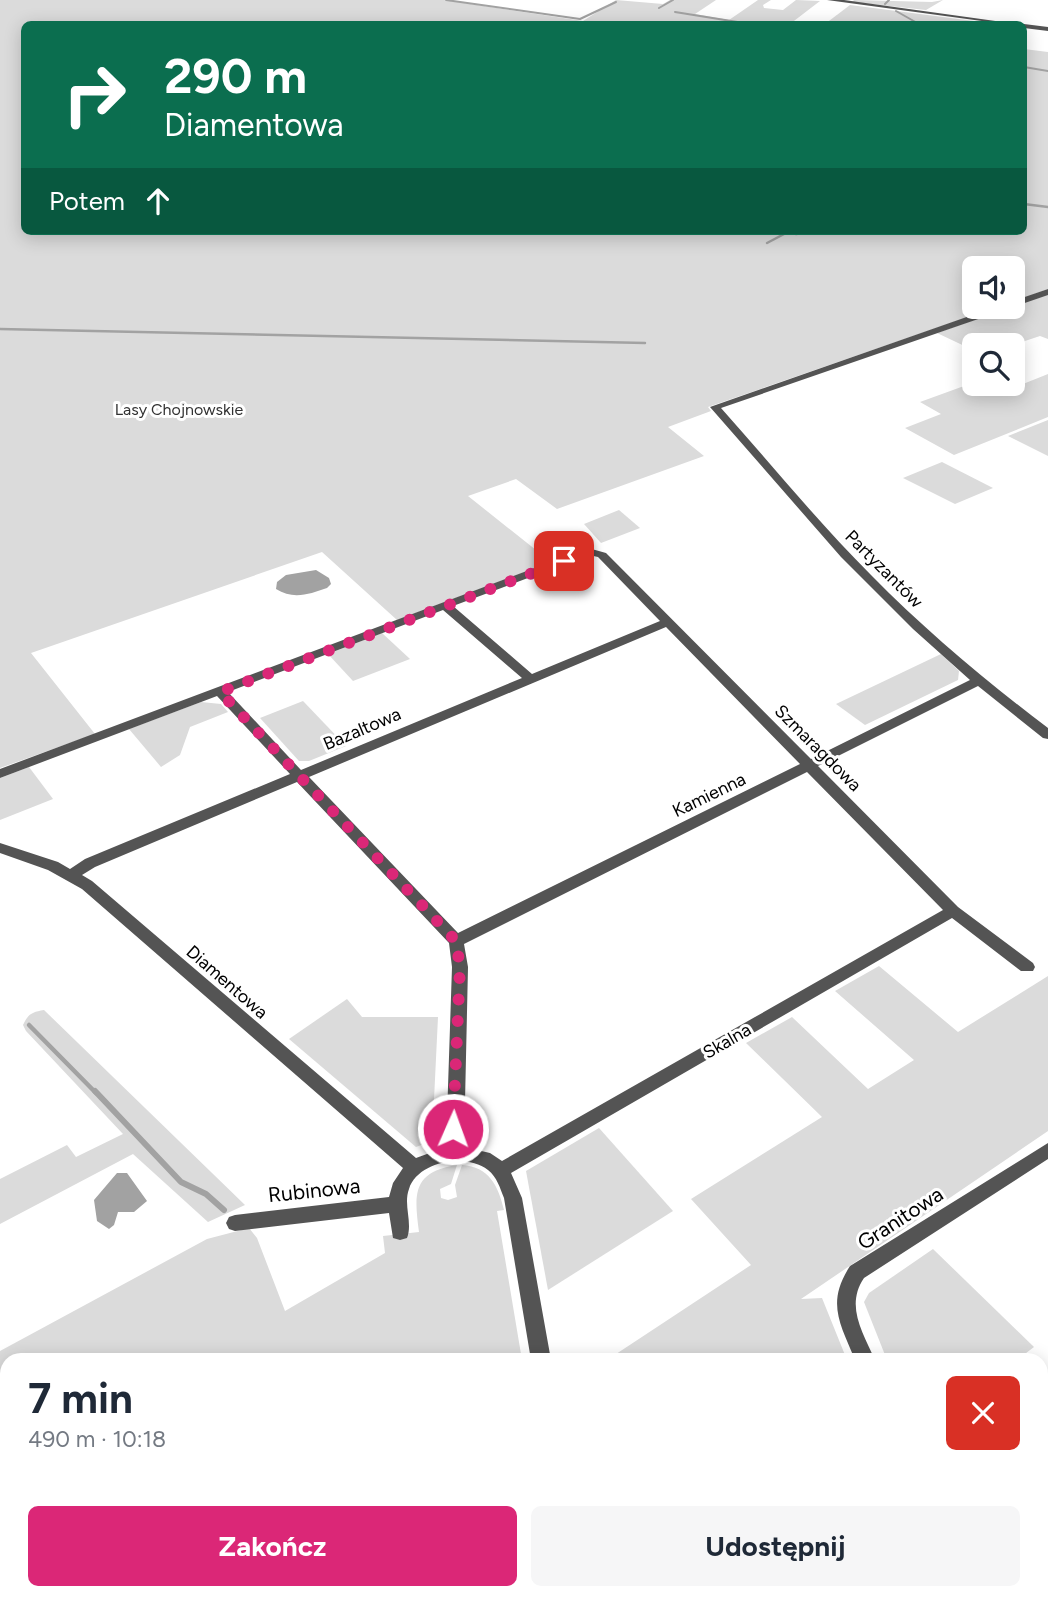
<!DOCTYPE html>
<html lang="pl">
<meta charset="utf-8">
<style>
body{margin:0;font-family:Figtree,sans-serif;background:#f6f6f7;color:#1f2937;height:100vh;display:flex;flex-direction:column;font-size:26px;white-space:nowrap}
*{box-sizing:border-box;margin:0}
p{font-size:23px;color:#747a83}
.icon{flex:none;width:38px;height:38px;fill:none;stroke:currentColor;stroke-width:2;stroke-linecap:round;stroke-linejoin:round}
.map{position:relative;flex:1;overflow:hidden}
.details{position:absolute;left:0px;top:1353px;width:1048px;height:247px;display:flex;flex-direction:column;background:#fff;border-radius:21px 21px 0 0;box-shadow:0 4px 18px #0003}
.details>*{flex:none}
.hud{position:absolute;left:21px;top:21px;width:1006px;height:214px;border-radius:10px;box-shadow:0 4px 18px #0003;background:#0b6e4f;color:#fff;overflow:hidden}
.buttons{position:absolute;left:962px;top:256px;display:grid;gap:14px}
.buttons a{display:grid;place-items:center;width:63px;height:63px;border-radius:10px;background:#fff;box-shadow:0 4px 18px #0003;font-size:35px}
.pin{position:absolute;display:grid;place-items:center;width:60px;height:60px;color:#fff;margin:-30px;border-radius:14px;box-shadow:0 4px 10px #0006}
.me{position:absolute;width:77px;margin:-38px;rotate:2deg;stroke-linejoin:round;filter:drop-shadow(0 0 5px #0008)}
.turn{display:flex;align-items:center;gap:24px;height:147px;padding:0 28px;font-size:32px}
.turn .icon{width:91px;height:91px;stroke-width:2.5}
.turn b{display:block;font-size:49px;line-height:60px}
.then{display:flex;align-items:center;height:66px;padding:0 28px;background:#0003;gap:14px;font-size:26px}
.round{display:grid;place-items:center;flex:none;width:74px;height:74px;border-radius:10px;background:#f6f6f7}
.overview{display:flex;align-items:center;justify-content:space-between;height:119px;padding:0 28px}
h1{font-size:42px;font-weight:700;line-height:52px}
.button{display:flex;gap:14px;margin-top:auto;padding:14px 28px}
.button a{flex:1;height:80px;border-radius:10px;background:#db2777;color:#fff;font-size:28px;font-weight:700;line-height:80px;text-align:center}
.button a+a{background:#f6f6f7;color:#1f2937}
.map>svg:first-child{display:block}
</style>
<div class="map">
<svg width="1048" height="1598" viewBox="0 0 1048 1598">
<rect width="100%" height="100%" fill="#fff"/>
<g fill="#dbdbdb">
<polygon points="0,0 444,0 583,21 616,0 663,4 670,0 716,0 695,14 729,20 758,0 771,0 763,5 764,8 783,10 796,0 820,1 790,24 24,24 24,231 1024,231 1024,49 1048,52 1048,289 1013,302 1013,268 975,268 975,306 1000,306 708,407 711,411 668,427 704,456 557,509 516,479 468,496 551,562 397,620 322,552 31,653 95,734 0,768"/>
<polygon points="854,0 932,2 943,0 926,10 852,2"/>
<polygon points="850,5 997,24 825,24"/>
<polygon points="1048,294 1048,339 1040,336 1013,345 975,345 975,351 937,333"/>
<polygon points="1048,374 1048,417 954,455 905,428 941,414 920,402 975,382 1013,383 1013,379 1023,384"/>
<polygon points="1048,420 1048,456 1008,436"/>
<polygon points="942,462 993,488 955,504 903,478"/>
<polygon points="619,510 640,528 601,543 584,524"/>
<polygon points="382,633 410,659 353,681 328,654"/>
<polygon points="941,654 959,671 958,680 865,725 836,704"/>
<polygon points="303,701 346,746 309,761 299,761 260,718"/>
<polygon points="201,702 221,704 228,712 190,727 180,755 161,767 129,729"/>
<polygon points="29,767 53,799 0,820 0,778"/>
<polygon points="879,966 958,1032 1048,976 1048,1131 801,1299 822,1298 847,1360 607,1360 751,1265 691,1199 822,1117 746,1043 792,1017 868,1089 914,1060 835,991"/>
<polygon points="347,999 362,1017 438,1017 432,1141 416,1147 289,1039"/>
<path d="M44 1010 245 1205 208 1222 133 1154 0 1224V1179L67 1145 76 1157 123 1134 26 1031 23 1025C28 1014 32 1012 44 1010Z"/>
<polygon points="599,1128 673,1211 548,1290 526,1171"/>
<path d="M457 1165 451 1184 440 1189 441 1198 448 1200 457 1197 455 1185 462 1165C489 1167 498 1185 504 1210L497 1211 522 1360H7V1553L0 1555V1351L207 1239 249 1228 257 1238 285 1311 385 1253 383 1236 419 1232C414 1194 412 1172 457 1165Z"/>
<polygon points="933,1249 1034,1347 1017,1360 887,1360 864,1302 869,1293"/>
<polygon points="1048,1429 1048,1598 937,1598 938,1593 1041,1592 1041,1430"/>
<polygon points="7,1589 7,1592 776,1592 778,1598 0,1598 0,1590"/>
</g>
<g fill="#a2a2a2">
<path d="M316 570 329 578 331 584 327 588C310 594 293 600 276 589L277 582 286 575Z"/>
<polygon points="117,1173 127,1173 147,1201 134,1212 118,1212 114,1225 109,1229 97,1221 94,1200"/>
</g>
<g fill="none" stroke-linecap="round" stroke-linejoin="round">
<g stroke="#a2a2a2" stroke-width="2">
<polyline points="446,0 580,19 616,2"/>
<polyline points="885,4 889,0"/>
<polyline points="659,8 673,0"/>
<polyline points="896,11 919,24"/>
<polyline points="675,12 750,24"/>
<polyline points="1024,67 1048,71"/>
</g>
<g stroke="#a2a2a2" stroke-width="2.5">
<polyline points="1024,204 1048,207"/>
<polyline points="767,243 786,233 797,234 796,231"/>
<polyline points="0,329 645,343"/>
</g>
<polyline stroke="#a2a2a2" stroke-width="4.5" points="29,1025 96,1093"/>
<g stroke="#a2a2a2" stroke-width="6">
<polyline points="95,1091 181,1182 206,1194 224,1210"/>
<polyline points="178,1592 179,1598"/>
</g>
<g fill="#545454" fill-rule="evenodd">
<polygon points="827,0 844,0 1017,24 1004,24"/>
<polygon points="1023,24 1024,24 1048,27 1048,31 1024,28"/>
<path d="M1048 289V295L721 408C771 464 818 522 871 575 926 631 986 681 1048 728V739L1043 738 978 686 818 766 958 907 1033 963 1035 967 1033 971H1021L952 918 511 1173 522 1198 551 1360H531L504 1198C500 1188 497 1177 488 1170 466 1153 418 1161 409 1189 403 1205 413 1223 407 1238L400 1240 393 1238 389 1213 235 1231 229 1229 226 1223 229 1217 235 1215 389 1197 393 1183 403 1168 82 889 48 870 0 853V843L58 862 70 869 85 859 290 774 217 696 0 778V769L588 548 606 553 811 759 970 680 913 629 841 557 710 407 998 306H1013V301ZM589 555 598 557 660 621 532 674 453 606ZM443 610 522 678 301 770 228 692ZM666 627 800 764 458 933 309 777ZM807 772 943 910 502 1161 490 1153 464 1147 468 967 464 944ZM297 782 449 943 452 967 446 1147 416 1158 92 881 82 875 95 867Z"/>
<path d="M1048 1143V1159L864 1278C845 1306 863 1333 875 1360H855C840 1323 826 1303 850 1266Z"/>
<polygon points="1048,1398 1048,1418 1041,1419 1041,1399"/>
<polygon points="7,1563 7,1585 0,1586 0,1564"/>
</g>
</g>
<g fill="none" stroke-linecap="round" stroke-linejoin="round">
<polyline stroke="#db2777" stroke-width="12" stroke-dasharray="0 21.6" points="453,1129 460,967 456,941 220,692 564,561"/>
</g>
<g text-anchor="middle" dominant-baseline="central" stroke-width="6" stroke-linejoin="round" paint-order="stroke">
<g font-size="16" fill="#323232" stroke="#fff">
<text x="179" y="409">Lasy Chojnowskie</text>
</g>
<g font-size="18" fill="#000" stroke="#fff">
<text transform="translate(884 569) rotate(45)">Partyzantów</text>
<text transform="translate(362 729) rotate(-23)">Bazaltowa</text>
<text transform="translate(818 748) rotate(45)">Szmaragdowa</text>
<text transform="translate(709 795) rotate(-26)">Kamienna</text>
<text transform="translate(227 982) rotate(41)">Diamentowa</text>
<text transform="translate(727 1041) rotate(-30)">Skalna</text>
</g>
<g font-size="21" fill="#000" stroke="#fff">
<text transform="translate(314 1190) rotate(-6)">Rubinowa</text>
<text transform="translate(900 1218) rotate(-33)">Granitowa</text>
</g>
</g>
</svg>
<div class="buttons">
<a><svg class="icon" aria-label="sound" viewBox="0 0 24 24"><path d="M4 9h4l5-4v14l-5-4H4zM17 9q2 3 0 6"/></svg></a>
<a><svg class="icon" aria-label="search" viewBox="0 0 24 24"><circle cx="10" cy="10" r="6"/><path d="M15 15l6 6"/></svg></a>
</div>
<div class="pin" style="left:564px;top:561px;background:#d93025"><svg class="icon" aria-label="arrive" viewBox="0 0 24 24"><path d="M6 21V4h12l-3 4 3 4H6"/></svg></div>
<svg class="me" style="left:453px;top:1129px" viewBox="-20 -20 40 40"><circle r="17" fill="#db2777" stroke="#fff" stroke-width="3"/><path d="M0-11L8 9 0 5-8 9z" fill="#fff"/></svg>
<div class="hud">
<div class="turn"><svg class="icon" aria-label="right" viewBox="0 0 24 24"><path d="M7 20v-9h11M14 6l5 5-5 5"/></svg><div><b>290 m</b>Diamentowa</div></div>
<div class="then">Potem<svg class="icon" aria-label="ahead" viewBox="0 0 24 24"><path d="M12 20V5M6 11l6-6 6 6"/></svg></div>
</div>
<section class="details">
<div class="overview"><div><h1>7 min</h1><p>490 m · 10:18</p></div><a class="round" style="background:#d93025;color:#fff"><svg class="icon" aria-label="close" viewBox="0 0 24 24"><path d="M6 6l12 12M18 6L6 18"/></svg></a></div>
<div class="button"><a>Zakończ</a><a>Udostępnij</a></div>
</section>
</div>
